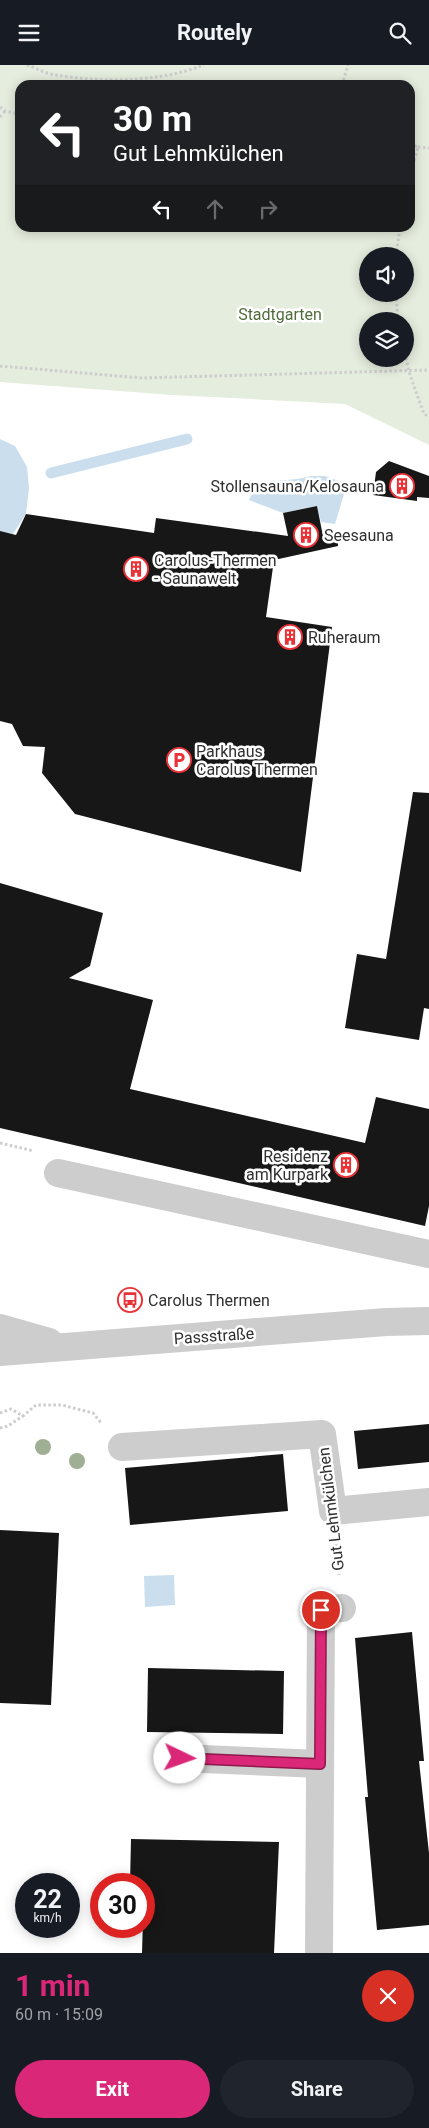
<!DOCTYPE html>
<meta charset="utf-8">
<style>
body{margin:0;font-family:Roboto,sans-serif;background:#20242c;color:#f1f3f6;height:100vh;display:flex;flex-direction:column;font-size:19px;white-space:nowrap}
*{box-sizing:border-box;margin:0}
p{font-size:16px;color:#9ea1a6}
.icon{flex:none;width:28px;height:28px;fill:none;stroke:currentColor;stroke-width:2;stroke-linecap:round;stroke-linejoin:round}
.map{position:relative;height:1888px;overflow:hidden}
.panel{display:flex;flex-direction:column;background:#171b24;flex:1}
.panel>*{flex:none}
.top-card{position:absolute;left:15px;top:15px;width:400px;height:152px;border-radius:15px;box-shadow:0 2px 12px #0003;background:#202124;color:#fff;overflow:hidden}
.tools{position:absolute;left:359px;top:182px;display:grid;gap:10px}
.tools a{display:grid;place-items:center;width:55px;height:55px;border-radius:50%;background:#171b24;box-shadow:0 2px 12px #0003;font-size:25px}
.speed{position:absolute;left:15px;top:1808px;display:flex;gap:10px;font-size:25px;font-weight:700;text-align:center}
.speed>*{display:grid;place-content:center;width:65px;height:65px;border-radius:50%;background:#171b24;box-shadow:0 2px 12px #0003;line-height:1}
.speed small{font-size:12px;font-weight:400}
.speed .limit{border:8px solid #d22;background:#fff;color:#111}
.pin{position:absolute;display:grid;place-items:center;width:42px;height:42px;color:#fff;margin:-21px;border:2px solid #fff;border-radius:50%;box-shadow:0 1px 5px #0007}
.me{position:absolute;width:55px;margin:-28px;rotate:93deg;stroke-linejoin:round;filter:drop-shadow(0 0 4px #0008)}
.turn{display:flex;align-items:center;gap:18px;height:105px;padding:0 15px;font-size:22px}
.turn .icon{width:65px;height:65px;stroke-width:2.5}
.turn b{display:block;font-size:35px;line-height:42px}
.lanes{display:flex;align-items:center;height:48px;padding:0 15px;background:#0003;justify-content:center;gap:25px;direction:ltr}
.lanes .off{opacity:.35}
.round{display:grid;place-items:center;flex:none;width:52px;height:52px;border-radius:26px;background:#20242c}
.head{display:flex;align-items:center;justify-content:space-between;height:85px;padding:0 15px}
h1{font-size:30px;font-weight:700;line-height:38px;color:#db2777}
.action{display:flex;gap:10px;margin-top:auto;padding:10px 15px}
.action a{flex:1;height:58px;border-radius:30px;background:#db2777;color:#fff;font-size:20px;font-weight:700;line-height:58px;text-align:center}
.action a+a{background:#20242c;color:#f1f3f6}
header{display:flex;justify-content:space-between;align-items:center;height:65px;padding:0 15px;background:#171b24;font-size:22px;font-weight:700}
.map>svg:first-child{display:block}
</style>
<header><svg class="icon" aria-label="menu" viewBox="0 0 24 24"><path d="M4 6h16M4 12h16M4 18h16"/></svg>Routely<svg class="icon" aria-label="search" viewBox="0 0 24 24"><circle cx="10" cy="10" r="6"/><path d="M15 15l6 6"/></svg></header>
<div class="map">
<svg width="429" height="1888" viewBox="0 0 429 1888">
<rect width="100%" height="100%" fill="#fff"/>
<path fill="#e5edde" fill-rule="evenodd" d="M0 0H429V380L345 339 172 330 0 317ZM20 20H410V162H20ZM368 191H405V229H368ZM368 256H405V294H368Z"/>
<g fill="#cadeed">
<polygon points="0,374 15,381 27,402 29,423 26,449 13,469 0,467"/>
<path d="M310 411H325L347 419 335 459 321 457 317 441 283 448 249 435C259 409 288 419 310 411Z"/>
<polygon points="174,1510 175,1540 145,1542 144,1511"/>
</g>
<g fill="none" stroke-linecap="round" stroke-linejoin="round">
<polyline stroke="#cadeed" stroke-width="11" points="51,408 187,374"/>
</g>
<g fill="#171717">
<polygon points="389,396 429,411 429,433 417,432 417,436 373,430 376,407"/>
<polygon points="317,441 324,476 338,478 338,481 274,495 266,552 332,562 301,807 75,749 42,708 45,682 23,681 12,659 0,656 0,466 16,470 26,449 154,468 156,453 288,471 283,448"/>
<polygon points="413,727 429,728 429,944 424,943 419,975 345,963 357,889 386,894"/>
<polygon points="0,818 103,848 90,901 69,913 153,935 130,1024 365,1078 376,1032 429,1044 429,1141 425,1161 0,1063"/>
<polygon points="429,1359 429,1397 358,1404 354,1366"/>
<polygon points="283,1389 288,1446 130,1460 125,1403"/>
<polygon points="0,1465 59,1468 51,1640 0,1638"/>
<polygon points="412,1567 424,1696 419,1696 429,1788 429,1860 377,1865 365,1732 368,1732 355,1573"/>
<polygon points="148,1603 284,1606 283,1669 147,1667"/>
<polygon points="131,1774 279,1777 274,1888 142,1888 144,1819 130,1819"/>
</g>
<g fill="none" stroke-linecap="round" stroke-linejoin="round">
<g stroke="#cdcdcd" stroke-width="3" stroke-dasharray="2.5 2.5" stroke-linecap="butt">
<path d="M27 0C36 3 46 9 56 10 103 18 160 17 204 0"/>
<polyline points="342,20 348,0"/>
<polyline points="0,42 5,46 20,49"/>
<polyline points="0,52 5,46"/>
<polyline points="410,79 418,82 410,110"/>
<polyline points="418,82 429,83"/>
<polyline points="396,191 400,162"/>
<polyline points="396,229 398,256"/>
<polyline points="405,288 409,307 424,349 429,352"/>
<polyline points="0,301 142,313 429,305"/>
<polyline points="0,1078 34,1086"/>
<polyline points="0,1348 11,1344 23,1351 36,1340 62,1340 93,1348 102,1359"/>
<polyline points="0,1363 8,1361 23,1351"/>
<polyline points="336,1479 339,1510"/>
</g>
<g stroke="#cdcdcd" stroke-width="28">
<polyline points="58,1108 429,1189"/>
<polyline points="0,1263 49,1277"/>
<polyline points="0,1287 386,1257 429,1256"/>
<polyline points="122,1382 322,1369 333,1446 429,1437"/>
<polyline points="180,1693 320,1699"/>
<polyline points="319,1888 321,1545 342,1543"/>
</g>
</g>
<g fill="#9faf94">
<circle cx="43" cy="1382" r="8"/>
<circle cx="77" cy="1396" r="8"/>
</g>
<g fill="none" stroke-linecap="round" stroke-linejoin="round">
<defs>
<polyline id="route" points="180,1693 320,1699 321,1545"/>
</defs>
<use href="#route" stroke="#8e194d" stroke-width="12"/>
<use href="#route" stroke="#db2777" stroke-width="9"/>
</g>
<defs>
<symbol id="building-ring" viewBox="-11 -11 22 22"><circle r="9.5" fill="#fff" stroke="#e93136" stroke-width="1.5"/><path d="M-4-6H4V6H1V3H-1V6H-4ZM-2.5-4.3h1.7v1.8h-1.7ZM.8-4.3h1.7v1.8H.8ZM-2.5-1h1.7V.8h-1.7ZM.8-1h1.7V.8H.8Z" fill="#e93136"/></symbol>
<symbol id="parking-ring" viewBox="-11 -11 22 22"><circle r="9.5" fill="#fff" stroke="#e93136" stroke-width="1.5"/><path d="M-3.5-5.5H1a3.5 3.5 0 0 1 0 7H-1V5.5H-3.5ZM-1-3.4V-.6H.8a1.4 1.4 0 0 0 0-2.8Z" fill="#e93136"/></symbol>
<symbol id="bus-ring" viewBox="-11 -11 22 22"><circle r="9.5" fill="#fff" stroke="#e93136" stroke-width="1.5"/><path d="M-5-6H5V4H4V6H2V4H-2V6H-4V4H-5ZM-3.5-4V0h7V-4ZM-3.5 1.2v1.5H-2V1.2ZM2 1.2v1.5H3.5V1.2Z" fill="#e93136"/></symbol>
</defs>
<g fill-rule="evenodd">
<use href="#building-ring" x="388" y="407" width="28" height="28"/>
<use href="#building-ring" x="292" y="456" width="28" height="28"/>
<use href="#building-ring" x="122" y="490" width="28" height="28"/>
<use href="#building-ring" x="276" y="558" width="28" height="28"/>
<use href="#parking-ring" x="165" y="681" width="28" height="28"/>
<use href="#building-ring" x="332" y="1086" width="28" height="28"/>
<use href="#bus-ring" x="116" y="1221" width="28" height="28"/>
</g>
<g text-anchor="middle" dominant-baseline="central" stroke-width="5" stroke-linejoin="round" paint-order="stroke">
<g font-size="16" fill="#516d3c" stroke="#fff">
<text x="280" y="249">Stadtgarten</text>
</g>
<g font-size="16" fill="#303030" stroke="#fff" text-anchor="start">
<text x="384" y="421" text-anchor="end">Stollensauna/Kelosauna</text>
<text x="324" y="470">Seesauna</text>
<text x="154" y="495">Carolus-Thermen<tspan x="154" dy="18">- Saunawelt</tspan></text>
<text x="308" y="572">Ruheraum</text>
<text x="196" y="686">Parkhaus<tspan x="196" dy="18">Carolus Thermen</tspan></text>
<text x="328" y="1091" text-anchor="end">Residenz<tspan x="328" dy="18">am Kurpark</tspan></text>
<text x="148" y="1235">Carolus Thermen</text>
</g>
<g font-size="16" fill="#303030" stroke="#fff">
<text transform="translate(214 1271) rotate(-4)">Passstraße</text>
<text transform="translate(331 1444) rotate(-97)">Gut Lehmkülchen</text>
</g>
</g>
</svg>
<div class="tools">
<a><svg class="icon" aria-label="sound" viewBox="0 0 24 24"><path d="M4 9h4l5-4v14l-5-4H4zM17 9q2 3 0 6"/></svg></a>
<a><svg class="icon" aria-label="layers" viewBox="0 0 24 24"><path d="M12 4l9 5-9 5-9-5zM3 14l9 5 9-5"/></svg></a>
</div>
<div class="speed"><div>22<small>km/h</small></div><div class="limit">30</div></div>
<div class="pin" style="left:321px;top:1545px;background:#d93025"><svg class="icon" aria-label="arrive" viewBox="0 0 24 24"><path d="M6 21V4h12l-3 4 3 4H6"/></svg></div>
<svg class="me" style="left:180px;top:1693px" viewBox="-20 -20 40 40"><circle r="19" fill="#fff"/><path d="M0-13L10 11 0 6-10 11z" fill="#db2777"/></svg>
<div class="top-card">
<div class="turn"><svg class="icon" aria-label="left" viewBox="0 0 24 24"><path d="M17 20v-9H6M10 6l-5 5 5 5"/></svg><div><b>30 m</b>Gut Lehmkülchen</div></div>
<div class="lanes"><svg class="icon" aria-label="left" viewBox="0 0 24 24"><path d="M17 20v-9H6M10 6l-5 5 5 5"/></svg><svg class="icon off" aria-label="ahead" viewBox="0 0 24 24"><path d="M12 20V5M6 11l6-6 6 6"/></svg><svg class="icon off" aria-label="right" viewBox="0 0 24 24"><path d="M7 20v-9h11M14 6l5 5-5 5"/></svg></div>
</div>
</div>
<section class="panel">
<div class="head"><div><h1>1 min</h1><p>60 m · 15:09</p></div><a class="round" style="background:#d93025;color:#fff"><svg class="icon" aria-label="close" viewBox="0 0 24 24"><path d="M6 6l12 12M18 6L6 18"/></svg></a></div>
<div class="action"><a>Exit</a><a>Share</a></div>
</section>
